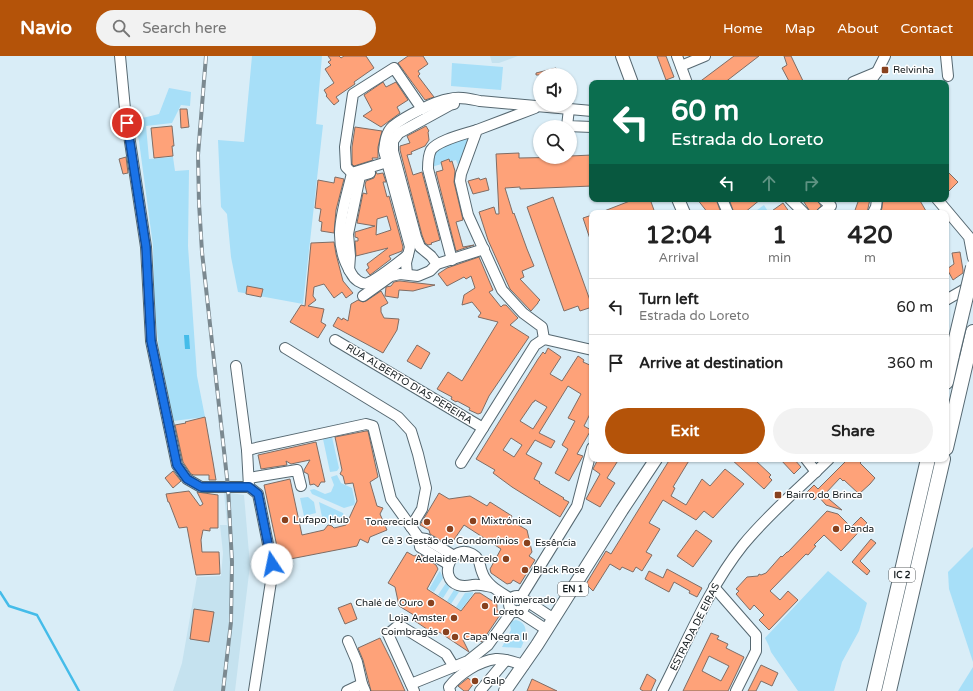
<!DOCTYPE html>
<meta charset="utf-8">
<style>
body{margin:0;font-family:"Varela Round",sans-serif;background:#f2f2f2;color:#222;height:100vh;display:flex;flex-direction:column;font-size:15px;white-space:nowrap}
*{box-sizing:border-box;margin:0}
p{font-size:13px;color:#767676}
.icon{flex:none;width:22px;height:22px;fill:none;stroke:currentColor;stroke-width:2;stroke-linecap:round;stroke-linejoin:round}
.map{position:relative;flex:1;overflow:hidden}
.panel{position:absolute;left:589px;top:154px;width:360px;height:252px;display:flex;flex-direction:column;background:#fff;border-radius:8px;box-shadow:0 1px 3px #0004}
.panel>*{flex:none}
.guide{position:absolute;left:589px;top:24px;width:360px;height:122px;border-radius:8px;box-shadow:0 1px 3px #0004;background:#0b6e4f;color:#fff;overflow:hidden}
.controls{position:absolute;left:533px;top:12px;display:grid;gap:8px}
.controls a{display:grid;place-items:center;width:44px;height:44px;border-radius:50%;background:#fff;box-shadow:0 1px 3px #0004;font-size:20px}
.pin{position:absolute;display:grid;place-items:center;width:34px;height:34px;color:#fff;margin:-17px;border:2px solid #fff;border-radius:50%;box-shadow:0 1px 4px #0007}
.me{position:absolute;width:44px;margin:-22px;rotate:349deg;stroke-linejoin:round;filter:drop-shadow(0 0 3px #0008)}
.turn{display:flex;align-items:center;gap:14px;height:84px;padding:0 16px;font-size:18px}
.turn .icon{width:52px;height:52px;stroke-width:2.5}
.turn b{display:block;font-size:28px;line-height:34px}
.lanes{display:flex;align-items:center;height:38px;padding:0 16px;background:#0003;justify-content:center;gap:20px;direction:ltr}
.lanes .off{opacity:.35}
.eta{display:flex;justify-content:space-evenly;align-items:center;height:68px;text-align:center}
.eta b{font-size:24px;font-weight:700;line-height:28px}
.cta{display:flex;gap:8px;margin-top:auto;padding:8px 16px}
.cta a{flex:1;height:46px;border-radius:24px;background:#b45309;color:#fff;font-size:16px;font-weight:700;line-height:46px;text-align:center}
.cta a+a{background:#f2f2f2;color:#222}
ul{padding:0;list-style:none}
li{display:flex;align-items:center;gap:12px;height:56px;padding:0 16px;border-top:1px solid #e0e0e0}
li div{flex:1}
li b{display:block;font-size:15px}
li em{font-style:normal}
header{display:flex;align-items:center;gap:24px;box-sizing:border-box;height:56px;padding:0 20px;background:#b45309;color:#fff}
header strong{font-size:19px}
nav{display:flex;gap:22px;margin-inline-start:auto;font-size:14px}
.search{width:280px;height:36px;background:#f2f2f2;display:flex;align-items:center;gap:10px;box-sizing:border-box;padding:0 14px;border-radius:22px;color:#767676;font-size:15px}
.map>svg:first-child{display:block}
</style>
<header>
<strong>Navio</strong>
<div class="search"><svg class="icon" aria-label="search" viewBox="0 0 24 24"><circle cx="10" cy="10" r="6"/><path d="M15 15l6 6"/></svg>Search here</div>
<nav><a>Home</a><a>Map</a><a>About</a><a>Contact</a></nav>
</header>
<div class="map">
<svg width="973" height="635" viewBox="0 0 973 635">
<rect width="100%" height="100%" fill="#d9edf7"/>
<g fill="#c5e2ef">
<polygon points="490,0 518,0 499,7 492,7"/>
<polygon points="224,436 244,439 250,509 235,635 173,635 182,607 197,521 221,520 223,497 220,469 227,469"/>
</g>
<g fill="#a7dff8">
<polygon points="252,0 322,0 316,68 323,69 303,248 238,236 231,201 227,158 221,151 218,84 244,86"/>
<polygon points="452,7 503,11 501,34 451,30"/>
<polygon points="169,32 191,36 190,50 181,49 172,67 146,70 149,103 173,101 175,115 189,114 188,190 197,320 205,361 173,365 160,304 154,248 153,190 139,85 134,64 159,58"/>
<polygon points="472,79 462,107 458,109 456,104 431,111 433,95 438,90"/>
<polygon points="764,149 769,157 753,157"/>
<polygon points="332,381 339,412 337,415 330,416 323,383"/>
<polygon points="337,419 341,427 352,432 355,446 354,449 344,452 312,438 310,434 314,433 325,438 331,436 334,429 331,421"/>
<polygon points="308,441 314,446 316,457 304,460 300,442"/>
<polygon points="319,446 343,457 346,465 323,466"/>
<polygon points="973,491 973,606 949,533 948,516"/>
<polygon points="440,515 443,522 434,536 429,533 439,516"/>
<polygon points="828,515 867,547 859,575 842,606 834,635 798,635 771,596 769,590 765,582"/>
<polygon points="446,527 450,531 443,542 438,539"/>
<polygon points="454,534 459,536 451,548 447,545"/>
<polygon points="473,536 473,538 461,554 456,551 465,537"/>
<path d="M516 564C530 567 526 582 521 592L502 591 511 574 510 569 512 565Z"/>
<polygon points="973,611 973,635 958,635"/>
</g>
<polygon fill="#45bce9" points="184,279 189,279 190,293 185,293"/>
<g fill="none" stroke-linecap="round" stroke-linejoin="round">
<polyline stroke="#45bce9" stroke-width="2.5" points="0,536 9,550 37,559 79,635"/>
</g>
<g fill="#fea279" stroke="#7f6d65" fill-rule="evenodd">
<polygon points="328,0 339,0 341,2 344,0 366,0 374,12 354,26 355,28 336,41 339,45 334,49 326,40 327,39 324,34 334,27 325,13 331,9 328,6 331,4"/>
<polygon points="408,0 423,0 428,8 418,15 420,18 418,20 434,41 425,44 398,7"/>
<polygon points="657,0 666,0 674,21 666,24"/>
<polygon points="734,0 759,0 724,27 698,27"/>
<polygon points="784,0 791,0 804,27 790,27 782,12 787,9"/>
<polygon points="556,12 558,19 536,19 536,17"/>
<polygon points="383,26 386,31 396,26 408,44 397,51 400,57 381,71 363,60 372,54 364,39"/>
<polygon points="180,53 187,53 189,71 181,72"/>
<polygon points="172,70 174,90 172,90 173,100 154,102 151,72"/>
<polygon points="426,70 429,75 428,76 429,84 425,90 411,96 412,98 407,99 413,119 422,116 440,184 431,187 432,188 428,189 425,187 422,179 400,94 400,90 410,87 407,80"/>
<polygon points="355,71 382,75 378,91 378,102 372,102 373,104 354,110 352,108 352,91"/>
<polygon points="519,97 519,102 570,101 570,100 592,99 592,130 520,133 520,131 505,132 513,158 514,157 527,193 534,210 522,215 524,221 520,223 540,244 538,246 538,247 531,255 510,233 488,184 479,156 494,151 496,158 499,158 496,98"/>
<polygon points="126,101 128,117 123,118 119,103"/>
<polygon points="449,103 450,106 452,105 455,115 454,126 463,164 456,166 463,191 474,189 456,195 436,116 443,114 441,106"/>
<polygon points="946,114 958,126 946,138"/>
<path d="M376 116 377 118 383 117 386 126H383L387 141 389 140 403 191 402 195 389 200 391 203 370 219 366 214 369 212 367 208 388 192 356 200 355 185H358V182L355 181V176L375 170 357 167 363 137 367 138 365 129 366 125 374 122ZM387 160 391 174 376 179 377 163Z"/>
<polygon points="335,121 344,123 336,154 334,177 321,175 322,166 319,165 321,153 315,152 318,124 334,127"/>
<polygon points="479,122 480,124 486,122 489,134 473,138 468,125"/>
<polygon points="553,141 592,250 592,251 580,255 578,250 564,255 527,151"/>
<polygon points="635,143 650,143 655,157 599,157"/>
<polygon points="697,143 716,143 721,157 708,157"/>
<polygon points="729,143 761,143 744,157 734,157"/>
<polygon points="802,143 817,143 821,150 816,155 811,157"/>
<polygon points="859,143 870,143 867,157 854,157"/>
<polygon points="883,143 902,143 904,145 907,143 919,143 926,155 922,157 880,157 882,152"/>
<polygon points="783,147 790,157 769,157"/>
<polygon points="592,159 592,186 591,186 583,162"/>
<polygon points="334,186 336,198 343,225 353,237 346,242 342,236 334,242 324,228 314,231 313,240 316,244 308,250 324,253 321,266 326,269 318,282 290,266 301,249 305,250 311,187"/>
<polygon points="960,196 963,214 963,217 953,224 947,213 954,208 952,197"/>
<polygon points="479,201 493,234 489,236 501,251 503,249 506,249 518,262 510,269 529,281 489,340 481,357 478,358 469,354 470,352 457,345 456,346 451,343 452,341 437,333 448,316 462,325 498,266 478,261 481,257 472,246 462,249 464,239 475,232 471,220 466,223 464,221 447,230 438,218 447,212"/>
<polygon points="399,225 400,225 435,229 413,235 399,234 398,242 385,240 386,231 391,230 394,226"/>
<polygon points="247,230 263,233 261,241 246,238"/>
<polygon points="381,235 388,247 381,251 381,256 384,262 399,263 397,274 383,297 333,270 338,261 342,264 343,262 348,265 351,248 358,244 363,246 366,245"/>
<polygon points="417,289 430,297 421,313 407,305"/>
<path d="M548 292 561 301 550 318 562 325 578 300 584 304 583 306 592 310V354L584 370 591 374 577 398 583 400 569 425 555 417 568 393 562 389 575 365 568 362 581 338 568 330 539 377 555 385 551 392 535 384 526 398 542 407 534 423 540 426 539 427 564 442 563 443 569 446 560 461 512 431 493 417 495 414 476 403 538 303 543 296 545 298ZM535 344 547 351 533 373 520 365 533 346H534ZM511 382 522 389 514 401 503 394Z"/>
<polygon points="205,361 213,406 216,424 209,424 209,419 194,419 191,418 183,406 175,369 186,367 185,366"/>
<polygon points="366,375 368,375 378,421 370,426 377,450 383,452 380,458 387,474 370,481 368,487 360,483 357,490 280,505 264,429 290,423 302,479 324,474 328,469 332,470 334,472 346,469 357,445 353,427 345,428 343,420 340,418 342,414 335,381"/>
<polygon points="316,386 325,426 321,426 318,431 314,428 310,429 308,418 304,416 304,414 310,404 291,408 286,405 287,409 261,413 258,399"/>
<polygon points="598,403 619,403 607,422 615,427 600,451 586,443 600,418 593,413"/>
<polygon points="670,403 690,403 673,431 675,432 671,440 686,449 702,423 710,430 725,413 744,428 713,462 704,455 696,464 663,444 649,467 660,473 646,496 652,499 642,515 636,511 633,516 622,511 620,514 610,508 593,535 586,528 606,495 611,498"/>
<polygon points="731,403 754,403 771,419 769,421 772,424 764,433"/>
<polygon points="780,403 794,403 801,411 794,418"/>
<polygon points="848,403 864,403 860,407 875,422 870,428 859,438 844,424 843,425 840,422 824,439 842,454 826,449 818,440 814,444 807,436 814,429 818,433"/>
<polygon points="173,415 181,425 173,432 165,422"/>
<polygon points="189,435 200,450 203,448 197,436 218,439 218,472 210,472 210,475 203,474 201,484 202,496 219,496 220,518 196,519 187,471 179,472 169,446 168,446 166,438"/>
<polygon points="439,437 449,443 470,440 487,450 490,446 512,460 510,464 527,474 532,496 529,500 535,504 520,528 513,524 511,527 507,528 491,517 490,513 501,493 464,469 451,488 447,488 430,478 429,474 420,469"/>
<polygon points="827,455 838,458 851,471 861,461 867,467 841,495 824,479 814,489 816,490 808,499 806,498 770,535 780,544 788,535 798,544 769,574 759,564 764,559 754,549 750,554 736,538 739,535 736,533 747,521 758,520 759,518 761,519 766,517 781,500 782,501 787,496 788,496"/>
<polygon points="696,474 712,485 693,511 677,500"/>
<polygon points="871,483 876,487 860,505 870,515 867,519 852,506"/>
<polygon points="407,496 414,500 419,498 436,509 438,513 427,533 461,555 475,537 480,537 497,548 497,554 502,556 483,584 482,586 476,582 463,584 469,596 439,576 437,580 415,565 417,561 399,550 395,531 388,527"/>
<polygon points="667,513 702,532 697,541 689,537 690,535 674,526 669,536 645,523 649,515 663,522"/>
<polygon points="351,547 357,563 345,568 338,552"/>
<polygon points="194,553 214,556 209,586 190,583"/>
<path d="M711 577 719 580 717 583 728 588 726 592 744 601 738 614 728 635H683ZM709 600 729 610 721 625 702 615Z"/>
<polygon points="380,582 392,606 405,635 371,635 363,604 358,592"/>
<polygon points="761,609 778,617 772,630 761,625 756,635 748,635"/>
<polygon points="647,618 656,624 651,635 643,635 640,633"/>
<polygon points="468,622 474,627 468,635 464,635 458,630"/>
<polygon points="532,623 557,635 527,635"/>
</g>
<g fill="none" stroke-linecap="round" stroke-linejoin="round">
<defs>
<g id="minor">
<polyline points="120,0 125,53 146,191 151,285 177,409 187,423 201,431 249,431"/>
<polyline points="677,0 687,27"/>
<polyline points="946,0 948,20"/>
<polyline points="681,10 705,0"/>
<polyline points="853,26 877,16"/>
<polyline points="869,27 877,16 885,0"/>
<polyline points="535,52 477,74 461,118 460,125 468,159 502,234 523,257 542,271 544,283"/>
<polyline points="569,53 567,70 592,71"/>
<polyline points="387,106 352,117 346,111 345,91 353,38 394,12 422,53"/>
<path d="M352 117C344 153 330 183 351 217 354 223 361 229 368 227 378 223 399 206 408 199"/>
<polyline points="722,143 728,157"/>
<polyline points="790,143 804,157"/>
<polyline points="937,143 969,181 973,202"/>
<polyline points="822,157 831,150 823,143"/>
<polyline points="873,157 876,151 877,143"/>
<path d="M452 204 428 113C428 106 428 100 431 94 438 84 465 78 477 74"/>
<polyline points="437,208 431,200 420,191 416,181 393,95 393,85 399,77 450,49 454,48"/>
<polyline points="349,214 350,200 348,178 360,120 370,117"/>
<path d="M407 218 406 207 410 191 384 95C385 86 386 76 393 70 404 61 435 45 449 43 459 40 470 43 480 45L592 55"/>
<polyline points="363,240 391,220 400,218 418,220 430,215 437,208 484,193"/>
<polyline points="946,244 972,229"/>
<polyline points="335,284 483,372"/>
<polyline points="285,292 398,361 411,375 418,398 426,432 422,453 411,471"/>
<polyline points="236,310 247,394 249,431 258,438 271,503 272,519 254,635"/>
<polyline points="247,394 366,368 373,370 391,443 419,482 420,491 448,508"/>
<polyline points="806,403 816,416"/>
<polyline points="461,407 535,289 544,283 592,294"/>
<polyline points="249,422 297,414 301,430"/>
<polyline points="419,482 426,483 454,500"/>
<path d="M492 531C486 530 479 528 473 529 468 530 464 531 458 529 437 521 452 487 472 498 481 503 479 509 482 516 486 529 500 536 511 543"/>
<polyline points="714,531 756,579 756,595 736,635"/>
<circle cx="517" cy="548" r="8"/>
<polyline points="521,541 577,450 592,392"/>
<polyline points="525,544 554,563"/>
<polyline points="518,555 547,574"/>
<polyline points="348,585 357,606 362,628 365,635"/>
<polyline points="411,628 468,605 488,589 513,554"/>
<polyline points="347,635 362,628"/>
<polyline points="414,635 388,578 399,569 446,598 454,611"/>
<path d="M450 635 449 631C459 618 479 605 496 603 504 602 516 607 524 609"/>
<polyline points="480,635 506,604"/>
<path d="M662 635C687 586 708 533 743 489 769 457 800 432 829 403"/>
</g>
<g id="major">
<polyline points="622,0 632,27"/>
<polyline points="678,143 684,157"/>
<polyline points="505,635 537,589 622,454 656,403"/>
</g>
<g id="highway">
<polyline points="946,326 952,299"/>
<polyline points="946,392 973,276"/>
<polyline points="874,635 928,403"/>
<polyline points="889,635 943,403"/>
</g>
</defs>
<use href="#minor" stroke="#566871" stroke-width="12"/>
<use href="#major" stroke="#566871" stroke-width="14"/>
<use href="#highway" stroke="#566871" stroke-width="16"/>
<use href="#minor" stroke="#fff" stroke-width="10"/>
<use href="#major" stroke="#fff" stroke-width="12"/>
<use href="#highway" stroke="#fff" stroke-width="14"/>
<defs>
<polyline id="rail" points="206,0 198,99 199,147 202,196 228,431 232,506 231,566 223,635"/>
</defs>
<use href="#rail" stroke="#7b8990" stroke-width="4"/>
<use href="#rail" stroke="#fff" stroke-width="2.5" stroke-dasharray="8" stroke-linecap="butt"/>
<defs>
<polyline id="highway-bridge" points="952,299 973,211"/>
</defs>
<use href="#highway-bridge" stroke="#566871" stroke-width="16" stroke-linecap="butt"/>
<use href="#highway-bridge" stroke="#fff" stroke-width="14"/>
</g>
<g fill="none" stroke-linecap="round" stroke-linejoin="round">
<defs>
<polyline id="route" points="127,67 146,191 151,285 177,409 187,423 201,431 249,431 258,438 272,508"/>
</defs>
<use href="#route" stroke="#114b97" stroke-width="10"/>
<use href="#route" stroke="#1a73e8" stroke-width="7"/>
</g>
<g fill="#88411e" stroke="#fff" stroke-width="1.5">
<rect x="881" y="10" width="8" height="8" rx="2"/>
<rect x="774" y="435" width="8" height="8" rx="2"/>
<circle cx="285" cy="464" r="4"/>
<circle cx="473" cy="465" r="4"/>
<circle cx="427" cy="466" r="4"/>
<circle cx="450" cy="473" r="4"/>
<circle cx="836" cy="473" r="4"/>
<circle cx="527" cy="487" r="4"/>
<circle cx="506" cy="503" r="4"/>
<circle cx="525" cy="514" r="4"/>
<circle cx="431" cy="547" r="4"/>
<circle cx="485" cy="550" r="4"/>
<circle cx="454" cy="562" r="4"/>
<circle cx="446" cy="576" r="4"/>
<circle cx="455" cy="581" r="4"/>
<circle cx="475" cy="625" r="4"/>
</g>
<g text-anchor="middle" dominant-baseline="central" stroke-width="3" stroke-linejoin="round" paint-order="stroke">
<g fill="#fff" stroke="#5a5f61" stroke-width="1">
<rect x="889" y="512" width="26" height="14" rx="3"/>
<rect x="558" y="526" width="30" height="14" rx="3"/>
</g>
<g font-size="9" font-weight="bold" fill="#131a1d">
<text x="902" y="519">IC 2</text>
<text x="573" y="533">EN 1</text>
</g>
<g font-size="10" fill="#131a1d" stroke="#fff" text-anchor="start">
<text x="893" y="14">Relvinha</text>
<text x="786" y="439">Bairro do Brinca</text>
<text x="293" y="464">Lufapo Hub</text>
<text x="481" y="465">Mixtrónica</text>
<text x="419" y="466" text-anchor="end">Tonerecicla</text>
<text x="844" y="473">Panda</text>
<text x="450" y="485" text-anchor="middle">Cê 3 Gestão de Condomínios</text>
<text x="535" y="487">Essência</text>
<text x="498" y="503" text-anchor="end">Adelaide Marcelo</text>
<text x="533" y="514">Black Rose</text>
<text x="493" y="544">Minimercado<tspan x="493" dy="12">Loreto</tspan></text>
<text x="423" y="547" text-anchor="end">Chalé de Ouro</text>
<text x="446" y="562" text-anchor="end">Loja Amster</text>
<text x="438" y="576" text-anchor="end">Coimbragás</text>
<text x="463" y="581">Capa Negra II</text>
<text x="483" y="625">Galp</text>
</g>
<g font-size="10" fill="#131a1d" stroke="#fff">
<text transform="translate(409 328) rotate(31)">RUA ALBERTO DIAS PEREIRA</text>
<text transform="translate(695 571) rotate(-63)">ESTRADA DE EIRAS</text>
</g>
</g>
</svg>
<div class="controls">
<a><svg class="icon" aria-label="sound" viewBox="0 0 24 24"><path d="M4 9h4l5-4v14l-5-4H4zM17 9q2 3 0 6"/></svg></a>
<a><svg class="icon" aria-label="search" viewBox="0 0 24 24"><circle cx="10" cy="10" r="6"/><path d="M15 15l6 6"/></svg></a>
</div>
<div class="pin" style="left:127px;top:67px;background:#d93025"><svg class="icon" aria-label="arrive" viewBox="0 0 24 24"><path d="M6 21V4h12l-3 4 3 4H6"/></svg></div>
<svg class="me" style="left:272px;top:508px" viewBox="-20 -20 40 40"><circle r="19" fill="#fff"/><path d="M0-13L10 11 0 6-10 11z" fill="#1a73e8"/></svg>
<div class="guide">
<div class="turn"><svg class="icon" aria-label="left" viewBox="0 0 24 24"><path d="M17 20v-9H6M10 6l-5 5 5 5"/></svg><div><b>60 m</b>Estrada do Loreto</div></div>
<div class="lanes"><svg class="icon" aria-label="left" viewBox="0 0 24 24"><path d="M17 20v-9H6M10 6l-5 5 5 5"/></svg><svg class="icon off" aria-label="ahead" viewBox="0 0 24 24"><path d="M12 20V5M6 11l6-6 6 6"/></svg><svg class="icon off" aria-label="right" viewBox="0 0 24 24"><path d="M7 20v-9h11M14 6l5 5-5 5"/></svg></div>
</div>
<section class="panel">
<div class="eta">
<div><b>12:04</b><p>Arrival</p></div>
<div><b>1</b><p>min</p></div>
<div><b>420</b><p>m</p></div>
</div>
<ul>
<li><svg class="icon" aria-label="left" viewBox="0 0 24 24"><path d="M17 20v-9H6M10 6l-5 5 5 5"/></svg><div><b>Turn left</b><p>Estrada do Loreto</p></div><em>60 m</em></li>
<li><svg class="icon" aria-label="arrive" viewBox="0 0 24 24"><path d="M6 21V4h12l-3 4 3 4H6"/></svg><div><b>Arrive at destination</b></div><em>360 m</em></li>
</ul>
<div class="cta"><a>Exit</a><a>Share</a></div>
</section>
</div>
